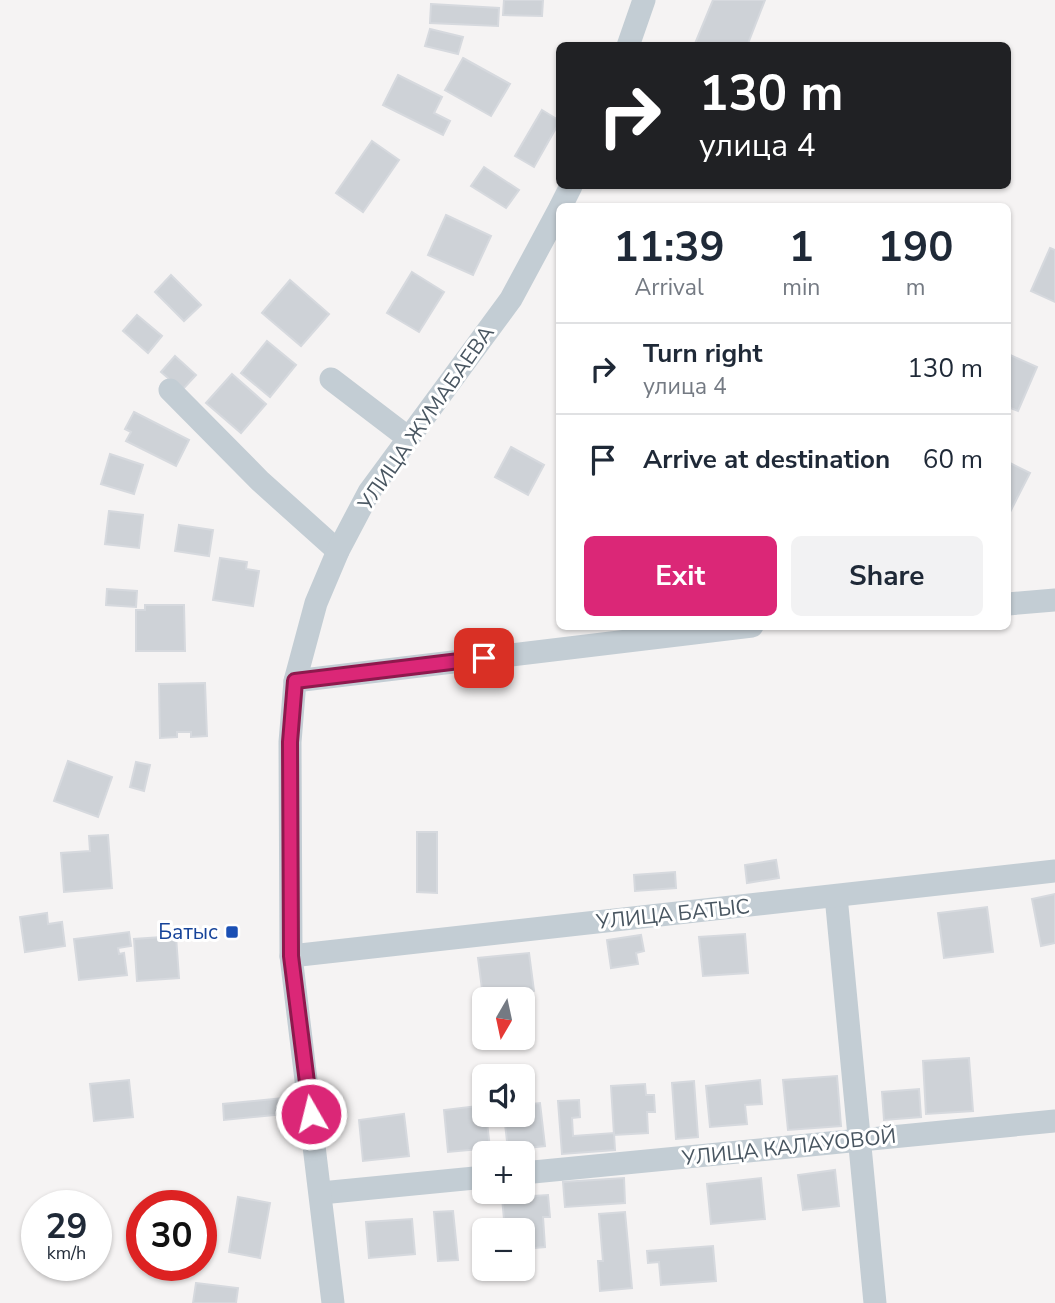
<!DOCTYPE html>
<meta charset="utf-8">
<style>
body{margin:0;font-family:"Nunito Sans",sans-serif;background:#f2f2f3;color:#1f2937;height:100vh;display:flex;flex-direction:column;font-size:26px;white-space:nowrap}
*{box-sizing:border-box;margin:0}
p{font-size:23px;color:#747a83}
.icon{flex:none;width:38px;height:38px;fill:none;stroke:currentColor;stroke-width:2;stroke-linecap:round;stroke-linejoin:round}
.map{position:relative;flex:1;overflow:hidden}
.details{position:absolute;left:556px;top:203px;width:455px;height:427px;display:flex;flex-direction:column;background:#fff;border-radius:10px;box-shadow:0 2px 5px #0004}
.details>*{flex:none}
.hud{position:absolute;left:556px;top:42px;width:455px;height:147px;border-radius:10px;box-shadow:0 2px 5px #0004;background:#202124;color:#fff;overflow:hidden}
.needle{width:46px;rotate:189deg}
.buttons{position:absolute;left:472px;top:987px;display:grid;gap:14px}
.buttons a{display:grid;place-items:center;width:63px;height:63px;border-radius:10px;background:#fff;box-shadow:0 2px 5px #0004;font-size:35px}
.speed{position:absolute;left:21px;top:1190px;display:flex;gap:14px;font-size:35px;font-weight:700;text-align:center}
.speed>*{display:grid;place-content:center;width:91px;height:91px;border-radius:50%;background:#fff;box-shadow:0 2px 5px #0004;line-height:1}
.speed small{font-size:18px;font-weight:400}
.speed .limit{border:10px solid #d22;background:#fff;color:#111}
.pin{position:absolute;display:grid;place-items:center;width:60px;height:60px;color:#fff;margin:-30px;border-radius:14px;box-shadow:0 4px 10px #0006}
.me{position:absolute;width:77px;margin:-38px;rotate:352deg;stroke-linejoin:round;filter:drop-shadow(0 0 5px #0008)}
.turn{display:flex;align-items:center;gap:24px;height:147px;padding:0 28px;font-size:32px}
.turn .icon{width:91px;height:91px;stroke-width:2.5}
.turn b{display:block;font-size:49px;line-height:60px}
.eta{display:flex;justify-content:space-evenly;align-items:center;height:119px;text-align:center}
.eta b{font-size:42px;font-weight:700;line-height:49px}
.cta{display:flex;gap:14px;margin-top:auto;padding:14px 28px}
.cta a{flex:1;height:80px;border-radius:10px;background:#db2777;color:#fff;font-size:28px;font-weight:700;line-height:80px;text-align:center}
.cta a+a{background:#f2f2f3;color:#1f2937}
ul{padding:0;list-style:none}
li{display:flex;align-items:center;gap:21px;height:91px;padding:0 28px;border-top:2px solid #e0e1e3}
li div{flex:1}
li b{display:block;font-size:26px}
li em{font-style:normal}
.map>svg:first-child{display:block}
</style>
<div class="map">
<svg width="1055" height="1303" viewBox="0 0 1055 1303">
<rect width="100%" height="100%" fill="#f5f3f3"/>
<g fill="#ced2d7" stroke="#d6d9de" stroke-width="2">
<polygon points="504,0 543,0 542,16 503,15"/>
<polygon points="713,0 765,0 747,46 694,46"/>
<polygon points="431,4 499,8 498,26 430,23"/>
<polygon points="430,29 463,37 458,54 425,46"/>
<polygon points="463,58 510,84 491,116 445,90"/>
<polygon points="398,75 442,97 434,113 450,121 443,135 383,105"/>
<polygon points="542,110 560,121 534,167 515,156"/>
<polygon points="372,141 399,160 363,212 336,193"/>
<polygon points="484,167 519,190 506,208 471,186"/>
<polygon points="446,215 491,236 473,275 428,255"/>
<polygon points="1050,248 1055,250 1055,302 1031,291"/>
<polygon points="412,272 444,292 419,332 387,313"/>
<polygon points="171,275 201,305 184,321 155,292"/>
<polygon points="290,280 329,314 301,346 262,313"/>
<polygon points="137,315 162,336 148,353 123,331"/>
<polygon points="267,341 296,365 270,397 241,373"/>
<polygon points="1008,354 1037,367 1018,411 1008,407"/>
<polygon points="175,356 196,375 182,390 161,372"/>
<polygon points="232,374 266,404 241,433 206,403"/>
<polygon points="134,412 189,440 176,466 126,441 131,432 125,429"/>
<polygon points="511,447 544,465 528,495 495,477"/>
<polygon points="110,454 143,465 134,494 101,484"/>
<polygon points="1008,462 1030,473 1008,516"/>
<polygon points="109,511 143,515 139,548 105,544"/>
<polygon points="179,525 213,530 209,556 175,551"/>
<polygon points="220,558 247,562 246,569 259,571 253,606 213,600"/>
<polygon points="107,589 137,591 136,607 106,605"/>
<polygon points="145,605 184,605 185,651 136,651 136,610 145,610"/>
<polygon points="205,683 207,736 191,737 191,732 177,732 177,737 160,738 159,684"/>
<polygon points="68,761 112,777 98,817 54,801"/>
<polygon points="136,762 150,765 144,791 130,787"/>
<polygon points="417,832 437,832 437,893 417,892"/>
<polygon points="108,835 112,888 64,892 61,853 90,851 89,836"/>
<polygon points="776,860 779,878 747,883 745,865"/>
<polygon points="675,872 676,888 635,891 634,875"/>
<polygon points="1055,894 1055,943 1041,946 1032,899"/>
<polygon points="987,907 993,952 944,958 938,913"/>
<polygon points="47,913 48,924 62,922 65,946 25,952 20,917"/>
<polygon points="129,932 131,946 118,948 119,954 124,953 127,975 79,980 74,939"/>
<polygon points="745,934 748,973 703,976 699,937"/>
<polygon points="641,935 644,951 636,953 638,964 611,968 607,940"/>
<polygon points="176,936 179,978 137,981 134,939"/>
<polygon points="529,953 534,991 483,997 478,958"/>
<polygon points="969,1058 973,1111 926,1114 923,1061"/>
<polygon points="837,1076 841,1126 788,1130 783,1080"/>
<polygon points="129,1080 133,1117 94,1121 90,1084"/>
<polygon points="760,1080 762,1104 745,1105 747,1124 710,1127 706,1086"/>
<polygon points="694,1081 698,1137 676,1139 672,1083"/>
<polygon points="645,1084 646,1095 654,1095 655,1112 647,1112 648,1133 614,1135 611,1086"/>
<polygon points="919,1089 921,1117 884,1120 882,1092"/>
<polygon points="283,1098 284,1114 224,1120 223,1104"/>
<polygon points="579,1100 580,1117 572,1118 573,1136 614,1133 615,1150 562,1154 558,1101"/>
<polygon points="540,1103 545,1146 508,1150 504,1115 523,1115 523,1105"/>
<polygon points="485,1105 490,1148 448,1152 444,1110"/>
<polygon points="404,1114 409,1156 363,1161 359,1120"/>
<polygon points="835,1170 839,1206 803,1210 798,1175"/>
<polygon points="624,1178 625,1203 565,1207 563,1182"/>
<polygon points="761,1178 765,1219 711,1224 707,1184"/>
<polygon points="548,1195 550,1217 543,1217 545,1247 523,1249 523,1230 505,1230 502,1198"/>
<polygon points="238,1197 270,1203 260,1258 229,1252"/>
<polygon points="453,1211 458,1260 438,1261 434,1212"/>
<polygon points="625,1212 632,1288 600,1291 598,1261 603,1261 599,1214"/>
<polygon points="412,1219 415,1254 369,1258 366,1222"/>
<polygon points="713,1246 716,1281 661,1285 659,1262 648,1263 647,1251"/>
<polygon points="196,1283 238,1288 236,1303 193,1303"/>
</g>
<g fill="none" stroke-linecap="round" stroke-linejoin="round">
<g stroke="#c3cdd4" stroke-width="23">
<polyline points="628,46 644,0"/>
<polyline points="561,206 571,186"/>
<polyline points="331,379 407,437"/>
<polyline points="170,390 260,481 338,551"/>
<polyline points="1008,604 1055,600"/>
<polyline points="295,681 752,626"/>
<polyline points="836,896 875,1303"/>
<polyline points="291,956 1055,871"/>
<polyline points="523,1173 1055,1121"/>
<polyline points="321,1193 485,1177"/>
<polyline points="333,1303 291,956 290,742 295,681 316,603 338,551 369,492 511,299 560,208"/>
</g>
</g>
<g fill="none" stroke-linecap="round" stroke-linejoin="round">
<defs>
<polyline id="route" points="311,1114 291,956 290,742 295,681 484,658"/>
</defs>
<use href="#route" stroke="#8e194d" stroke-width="18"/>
<use href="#route" stroke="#db2777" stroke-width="12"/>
</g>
<rect fill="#1a4fb4" stroke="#fff" stroke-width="2.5" x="225" y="925" width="14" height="14" rx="3.5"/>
<g text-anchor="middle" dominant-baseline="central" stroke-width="6" stroke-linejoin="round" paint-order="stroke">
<g font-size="21" fill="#495661" stroke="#fff">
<text transform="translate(426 418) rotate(-55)">УЛИЦА ЖУМАБАЕВА</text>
<text transform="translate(673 914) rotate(-6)">УЛИЦА БАТЫС</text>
<text transform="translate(789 1147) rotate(-6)">УЛИЦА КАЛАУОВОЙ</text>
</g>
<g font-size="21" fill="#164399" stroke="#fff" text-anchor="end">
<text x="218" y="932">Батыс</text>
</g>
</g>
</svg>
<div class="buttons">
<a><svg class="needle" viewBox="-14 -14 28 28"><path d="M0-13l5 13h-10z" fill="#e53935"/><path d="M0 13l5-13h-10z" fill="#747a83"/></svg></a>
<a><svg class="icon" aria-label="sound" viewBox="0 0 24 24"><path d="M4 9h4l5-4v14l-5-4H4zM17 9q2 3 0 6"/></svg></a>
<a>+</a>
<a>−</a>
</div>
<div class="speed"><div>29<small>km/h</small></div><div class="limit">30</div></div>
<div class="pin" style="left:484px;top:658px;background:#d93025"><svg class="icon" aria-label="arrive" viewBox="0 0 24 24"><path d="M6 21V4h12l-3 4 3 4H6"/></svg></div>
<svg class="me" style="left:311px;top:1114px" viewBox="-20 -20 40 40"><circle r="17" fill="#db2777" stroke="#fff" stroke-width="3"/><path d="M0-11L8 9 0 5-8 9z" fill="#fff"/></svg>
<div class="hud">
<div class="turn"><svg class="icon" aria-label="right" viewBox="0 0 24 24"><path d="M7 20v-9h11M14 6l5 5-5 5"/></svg><div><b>130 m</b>улица 4</div></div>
</div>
<section class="details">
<div class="eta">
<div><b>11:39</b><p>Arrival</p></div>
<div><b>1</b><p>min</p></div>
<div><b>190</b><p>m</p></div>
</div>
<ul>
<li><svg class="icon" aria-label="right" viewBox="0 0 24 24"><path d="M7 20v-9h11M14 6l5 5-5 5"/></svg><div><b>Turn right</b><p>улица 4</p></div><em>130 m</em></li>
<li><svg class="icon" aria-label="arrive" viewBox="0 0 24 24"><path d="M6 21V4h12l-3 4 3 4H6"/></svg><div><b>Arrive at destination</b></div><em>60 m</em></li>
</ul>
<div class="cta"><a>Exit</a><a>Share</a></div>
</section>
</div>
